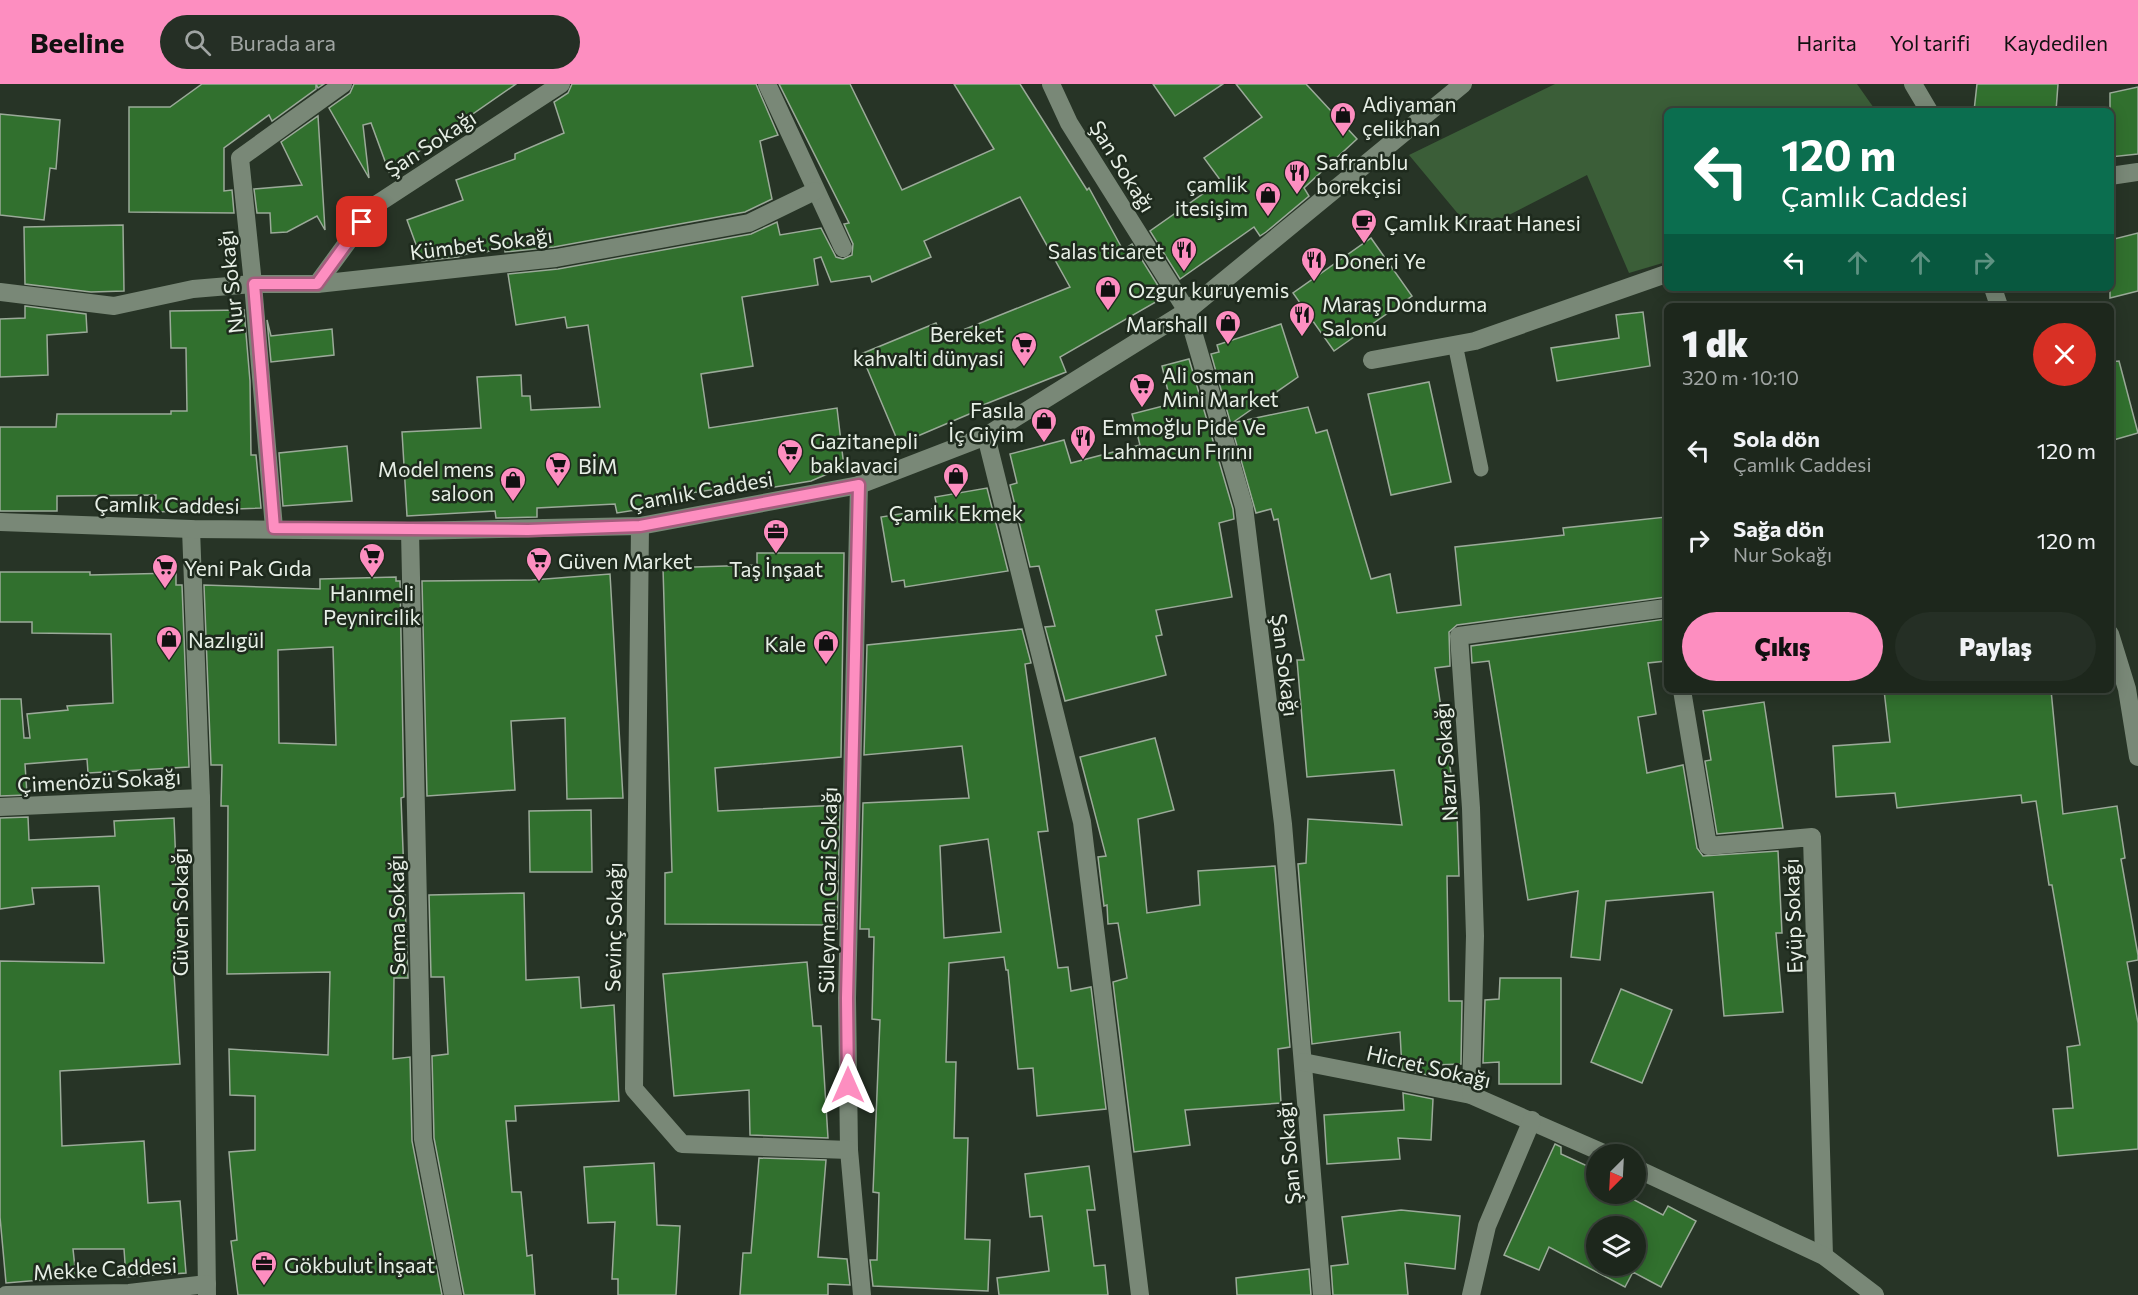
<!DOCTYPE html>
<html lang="tr">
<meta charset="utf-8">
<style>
body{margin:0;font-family:Commissioner,sans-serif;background:#252f25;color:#f1f3f6;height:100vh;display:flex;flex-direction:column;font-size:22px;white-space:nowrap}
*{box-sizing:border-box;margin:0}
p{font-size:20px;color:#a0a5a3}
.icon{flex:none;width:33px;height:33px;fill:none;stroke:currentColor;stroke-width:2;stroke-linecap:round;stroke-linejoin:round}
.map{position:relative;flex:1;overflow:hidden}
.side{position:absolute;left:1664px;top:219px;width:450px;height:390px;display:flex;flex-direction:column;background:#1d271c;border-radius:9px;box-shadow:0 3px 15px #0003,0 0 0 2px #3b443b}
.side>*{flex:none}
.guide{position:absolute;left:1664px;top:24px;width:450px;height:183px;border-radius:9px;box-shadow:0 3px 15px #0003,0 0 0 2px #3b443b;background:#0b6e4f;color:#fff;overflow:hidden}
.needle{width:39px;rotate:204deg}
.fabs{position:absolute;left:1586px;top:1060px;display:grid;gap:12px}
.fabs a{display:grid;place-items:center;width:60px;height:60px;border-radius:50%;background:#1d271c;box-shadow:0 3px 15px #0003,0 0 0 2px #3b443b;font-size:30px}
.pin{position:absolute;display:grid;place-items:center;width:51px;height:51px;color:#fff;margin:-26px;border-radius:12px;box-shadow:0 3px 9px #0006}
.me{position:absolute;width:66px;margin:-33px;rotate:0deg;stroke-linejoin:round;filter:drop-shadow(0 0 4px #0008)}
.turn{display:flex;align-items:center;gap:21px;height:126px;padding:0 18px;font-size:27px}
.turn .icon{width:78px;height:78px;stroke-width:2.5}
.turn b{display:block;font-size:42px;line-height:51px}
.lanes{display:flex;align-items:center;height:57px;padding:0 18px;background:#0003;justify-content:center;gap:30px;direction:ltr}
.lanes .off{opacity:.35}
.round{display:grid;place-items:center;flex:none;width:63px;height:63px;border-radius:32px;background:#252f25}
.summary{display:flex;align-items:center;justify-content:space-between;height:102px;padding:0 18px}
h1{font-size:36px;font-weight:800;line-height:45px}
.button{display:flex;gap:12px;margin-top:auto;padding:12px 18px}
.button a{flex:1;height:69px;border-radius:36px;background:#fd8ec0;color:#111;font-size:24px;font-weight:800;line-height:69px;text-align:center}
.button a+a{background:#252f25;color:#f1f3f6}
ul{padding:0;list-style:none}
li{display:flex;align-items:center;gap:18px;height:90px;padding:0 18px}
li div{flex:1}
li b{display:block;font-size:22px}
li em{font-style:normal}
header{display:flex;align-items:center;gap:36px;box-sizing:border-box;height:84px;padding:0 30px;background:#fd8ec0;color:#111}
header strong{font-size:28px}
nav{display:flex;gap:33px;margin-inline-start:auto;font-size:21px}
.search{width:420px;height:54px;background:#252f25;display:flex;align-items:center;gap:15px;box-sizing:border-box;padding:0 21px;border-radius:33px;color:#a0a5a3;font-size:22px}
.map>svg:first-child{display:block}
</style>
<header>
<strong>Beeline</strong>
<div class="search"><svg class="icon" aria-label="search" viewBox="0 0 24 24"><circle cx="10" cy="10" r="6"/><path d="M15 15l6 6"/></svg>Burada ara</div>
<nav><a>Harita</a><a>Yol tarifi</a><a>Kaydedilen</a></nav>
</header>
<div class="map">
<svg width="2138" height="1211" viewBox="0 0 2138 1211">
<rect width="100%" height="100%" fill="#273426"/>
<polygon fill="#3b5e38" points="1555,0 1857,0 1876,27 1666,27 1666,178 1629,189 1587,91 1474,149 1409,71"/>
<g fill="#31702e" stroke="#9baa99" stroke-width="1.5" fill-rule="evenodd">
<polygon points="202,0 324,0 318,4 316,0 316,5 272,37 269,31 224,64 224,107 232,106 234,129 129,128 129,23 170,23"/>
<polygon points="354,0 516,0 389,88 371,39 363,41 369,94 329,24 350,9"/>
<polygon points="572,0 756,0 778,51 760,57 772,115 745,128 554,163 505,168 504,162 483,169 481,165 458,173 422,177 407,136 463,116 456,96 515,75 515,70 564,49 554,18 568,9"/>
<polygon points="779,0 850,0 902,106 994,65 954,0 1020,0 1087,106 1089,104 1123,166 1132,160 1162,208 1159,211 1161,215 1060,273 1066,288 973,325 974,328 899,360 861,270 936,239 943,254 1070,203 1020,113 924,157 931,173 872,198 870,192 831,198 821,173 814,175 818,201 742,213 753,282 701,290 709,344 837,324 844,383 811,397 763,405 762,398 684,410 686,418 617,429 615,420 537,424 537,433 496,434 495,427 407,432 402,348 481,344 477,293 521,291 522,312 530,312 531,326 600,323 588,241 567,244 565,233 516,241 508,190 558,185 751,150 777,138 780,151 821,144 836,173 843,175 852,171 853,160 844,140 849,139"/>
<polygon points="1153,0 1223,0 1175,32"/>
<polygon points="1236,0 1306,0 1357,55 1304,104 1309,112 1266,148 1260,152 1254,143 1180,195 1150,147 1221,97 1204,74 1262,33"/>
<polygon points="1977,0 2058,0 2056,27 1974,27"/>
<polygon points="2138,3 2138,70 2110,73 2110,9"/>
<polygon points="0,30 60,36 56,85 50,84 44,136 0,131"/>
<polygon points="318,32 325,146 317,132 287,148 271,149 270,129 257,129 254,105 302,101 281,58"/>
<polygon points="123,141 124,207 91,208 25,200 24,143"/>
<polygon points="2138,149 2138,207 2110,214 2110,156"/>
<polygon points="1371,154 1412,212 1334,267 1293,209"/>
<polygon points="25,222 86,230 87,248 47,251 48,291 0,293 0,235 25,234"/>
<polygon points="244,226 250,297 251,371 256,371 261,424 156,428 156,411 57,412 57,427 0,427 0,343 56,343 57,330 171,330 171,327 187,327 186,264 171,264 170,227"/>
<polygon points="1643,228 1650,282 1557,297 1551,264 1619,254 1616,231"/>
<polygon points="267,236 271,252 332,245 334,271 271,278"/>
<polygon points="1281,240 1298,293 1232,339 1308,323 1316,349 1327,346 1371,495 1390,490 1397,529 1461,521 1455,463 1564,451 1563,444 1666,433 1666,513 1457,541 1449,548 1450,582 1435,584 1457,729 1459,792 1447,792 1449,917 1462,917 1461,980 1434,981 1434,992 1402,986 1400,948 1312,960 1298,780 1306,779 1308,735 1402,741 1394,686 1307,693 1297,576 1304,576 1278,435 1274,436 1271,425 1256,429 1211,270 1219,268 1217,261"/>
<polygon points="1189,275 1233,425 1234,435 1219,439 1232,513 1156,526 1162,551 1156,552 1166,591 1065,617 1045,543 1055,542 1039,482 1030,483 1010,401 1017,399 1010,370 1064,356 1071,379 1140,361 1132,330 1171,320 1162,282"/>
<polygon points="2119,277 2138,349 2110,357 2110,278"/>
<polygon points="1429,298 1451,398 1391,411 1368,310"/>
<polygon points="347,362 352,417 283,422 279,369"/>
<polygon points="987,404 1008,487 905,503 904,496 892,498 881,433 937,424 935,413"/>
<polygon points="757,469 844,469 841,673 715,684 718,727 840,721 837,845 835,845 835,841 665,840 665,789 672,788 663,484 757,481"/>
<polygon points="0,488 90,488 90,491 176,489 176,501 182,501 189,683 88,689 87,675 25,680 27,711 0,712 0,615 21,615 24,654 30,654 27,630 68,626 67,622 113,619 111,550 32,549 32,538 0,538"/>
<polygon points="610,490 623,714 567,715 565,634 511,637 515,706 427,712 422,497 532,496"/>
<path d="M396 493V497H400L404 713 401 714 408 894H394L393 975 410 973 412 1057 442 1211H238L231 1157 237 1156 229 1068 255 1066V1012L230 1011 229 965 328 971 330 888 227 890 228 722H221L222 681H211L204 501 320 505V495ZM333 563 336 661 279 659 278 566Z"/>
<polygon points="1666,535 1666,577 1648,579 1656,630 1638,633 1647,689 1683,681 1697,764 1703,772 1778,767 1782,849 1776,849 1783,928 1724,932 1713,808 1606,817 1600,876 1571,873 1578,807 1528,816 1489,577 1472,579 1471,562"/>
<path d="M1022 545 1031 579 1025 580 1048 747 1038 748 1058 884 1068 883 1071 907 1091 903 1106 1025 1037 1032 1033 984 1018 985 1008 886H1006L1004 873 949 879 946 978H956L954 1054H968L965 1155 990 1156 988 1207 873 1202 870 1176H877L879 1109 873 1108 880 936 872 935 874 853H869V845H860L863 719 969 714 962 662 864 671 867 561ZM988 755 1001 848 944 854 940 762Z"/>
<polygon points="1884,606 2051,606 2063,730 2117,722 2125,774 2121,775 2138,871 2138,876 2127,878 2138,939 2138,1065 2058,1072 2053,1025 2073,1024 2067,963 2080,961 2052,801 2049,801 2036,717 2022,719 2021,711 1897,724 1895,709 1836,713 1833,662 1890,658"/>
<polygon points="1764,618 1783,744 1717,750 1705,677 1711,676 1703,627"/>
<polygon points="1155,654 1174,726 1138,735 1147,829 1200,821 1198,787 1275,782 1290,963 1278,965 1281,1019 1185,1026 1190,1061 1134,1068 1113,898 1127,894 1118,839 1108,840 1107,821 1104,822 1098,773 1106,772 1080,673"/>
<polygon points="591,726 592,788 530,788 529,727"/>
<polygon points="28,733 29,756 115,752 114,737 174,734 180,875 173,875 180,980 60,987 62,1062 144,1057 148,1119 180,1117 186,1189 126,1193 124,1165 73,1165 76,1193 6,1199 0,1133 0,877 104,879 99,802 32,804 34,820 0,825 0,734"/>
<polygon points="524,809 526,896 579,893 581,924 614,921 619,1017 515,1022 516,1037 506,1037 512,1108 521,1108 527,1172 532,1171 535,1211 464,1211 434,1054 432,972 448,970 444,893 431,893 429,811"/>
<polygon points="807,878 813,942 821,942 828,1054 750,1051 749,1006 674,1012 663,890"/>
<polygon points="1500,894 1561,894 1561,1000 1499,1000 1499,978 1483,979 1485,916 1499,915"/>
<polygon points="1621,905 1672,926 1642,999 1591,978"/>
<polygon points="1403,1009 1433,1015 1431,1056 1398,1054 1400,1075 1327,1080 1324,1031 1404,1026"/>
<path d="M1555 1060 1561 1063V1070L1596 1086V1110H1623L1663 1131 1668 1122 1696 1137 1661 1203 1633 1188 1625 1203 1549 1163 1539 1186 1504 1171ZM1596 1143H1635V1182H1596Z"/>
<polygon points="759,1074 826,1076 818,1173 847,1175 850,1201 828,1200 828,1211 740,1211 743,1169 751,1169"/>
<polygon points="654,1079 657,1141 680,1142 676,1211 618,1211 618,1195 612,1195 615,1138 588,1139 584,1083"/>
<polygon points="1089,1082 1095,1126 1087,1126 1094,1182 1105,1181 1108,1211 999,1211 997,1194 1049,1187 1042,1132 1030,1133 1025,1090"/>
<polygon points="1401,1126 1460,1132 1455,1185 1405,1179 1408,1211 1333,1211 1331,1182 1348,1180 1342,1133"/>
<polygon points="1309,1185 1311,1211 1237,1211 1236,1194"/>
</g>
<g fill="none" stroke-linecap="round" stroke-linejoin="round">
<polyline stroke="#798877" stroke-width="15" points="1455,260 1481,385"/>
<g stroke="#798877" stroke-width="18">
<polyline points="767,0 843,164"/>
<polyline points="1051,0 1069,39 1187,227 1244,423 1283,740 1322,1211"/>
<polyline points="2110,92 2138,88"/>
<polyline points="317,200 374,122 561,0"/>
<polyline points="0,208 114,222 193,205 253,200 317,200 556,174 749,139 815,107"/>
<polyline points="1372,276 1475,257 1666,190"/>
<polyline points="986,352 1082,738 1140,1211"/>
<polyline points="859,401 847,914 849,1066 862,1211"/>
<polyline points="640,442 634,1005 682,1060 849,1066"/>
<polyline points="274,444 253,200 240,74 343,0"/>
<polyline points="191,445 201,714 207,1211"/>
<polyline points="410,447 423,1055 453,1211"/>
<polyline points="1682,606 1708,762 1812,753 1824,1172"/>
<polyline points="0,723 201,714"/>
<polyline points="1303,978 1471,1011 1608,1071"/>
<polyline points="1471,1011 1475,852 1471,724 1459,552 1666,524"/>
<polyline points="1635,1084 1824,1172 1875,1211"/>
<polyline points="6,1211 129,1209 207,1200"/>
<polyline points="1471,1211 1487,1142 1532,1036"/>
</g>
<g stroke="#798877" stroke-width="18">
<polyline points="1913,0 1929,27"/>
<polyline points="1993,204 1999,222"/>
<polyline points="0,438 191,445 410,447 640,442 859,401 986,352 1187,227 1463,0"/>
<polyline points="2110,550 2127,605 2138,673"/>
</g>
</g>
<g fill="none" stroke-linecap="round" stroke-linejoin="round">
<defs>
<polyline id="route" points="362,138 317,200 254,200 274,444 528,446 640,442 859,401 847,914 848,1001"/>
</defs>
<use href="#route" stroke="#a45c7d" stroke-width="15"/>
<use href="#route" stroke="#fd8ec0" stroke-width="10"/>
</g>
<defs>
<symbol id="shop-pin" viewBox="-11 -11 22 30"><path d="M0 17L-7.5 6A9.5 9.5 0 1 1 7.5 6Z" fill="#fd8ec0" stroke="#1e2a1d"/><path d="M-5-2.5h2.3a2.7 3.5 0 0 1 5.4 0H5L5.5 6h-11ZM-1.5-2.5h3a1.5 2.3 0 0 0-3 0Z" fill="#111"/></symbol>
<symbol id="restaurant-pin" viewBox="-11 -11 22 30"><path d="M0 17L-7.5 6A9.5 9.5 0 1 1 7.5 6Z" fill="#fd8ec0" stroke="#1e2a1d"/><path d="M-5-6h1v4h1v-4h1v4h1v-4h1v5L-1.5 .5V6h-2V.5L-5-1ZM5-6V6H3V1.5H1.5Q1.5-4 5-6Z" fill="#111"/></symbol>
<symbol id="cafe-pin" viewBox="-11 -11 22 30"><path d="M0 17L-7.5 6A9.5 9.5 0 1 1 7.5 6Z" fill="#fd8ec0" stroke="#1e2a1d"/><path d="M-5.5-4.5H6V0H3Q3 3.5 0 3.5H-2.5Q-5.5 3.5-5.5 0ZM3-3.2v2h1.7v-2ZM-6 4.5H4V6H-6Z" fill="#111"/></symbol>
<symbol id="supermarket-pin" viewBox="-11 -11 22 30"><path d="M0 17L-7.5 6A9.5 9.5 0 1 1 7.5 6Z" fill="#fd8ec0" stroke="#1e2a1d"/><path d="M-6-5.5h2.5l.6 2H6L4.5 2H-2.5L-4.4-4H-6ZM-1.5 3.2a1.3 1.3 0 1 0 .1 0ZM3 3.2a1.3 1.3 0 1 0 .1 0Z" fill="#111"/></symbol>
<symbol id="office-pin" viewBox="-11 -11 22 30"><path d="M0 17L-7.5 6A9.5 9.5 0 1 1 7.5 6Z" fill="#fd8ec0" stroke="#1e2a1d"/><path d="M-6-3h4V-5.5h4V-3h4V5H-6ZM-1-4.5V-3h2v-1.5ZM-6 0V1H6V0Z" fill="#111"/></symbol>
</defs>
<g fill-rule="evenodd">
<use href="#shop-pin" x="1328" y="16" width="30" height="40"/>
<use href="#restaurant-pin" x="1282" y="74" width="30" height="40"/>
<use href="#shop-pin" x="1253" y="96" width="30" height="40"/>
<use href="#cafe-pin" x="1349" y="123" width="30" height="40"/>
<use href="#restaurant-pin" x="1169" y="151" width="30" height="40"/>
<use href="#restaurant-pin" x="1299" y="161" width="30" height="40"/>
<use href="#shop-pin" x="1093" y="190" width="30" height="40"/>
<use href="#restaurant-pin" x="1287" y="216" width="30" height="40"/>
<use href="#shop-pin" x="1213" y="224" width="30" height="40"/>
<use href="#supermarket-pin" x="1009" y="246" width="30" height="40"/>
<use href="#supermarket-pin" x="1127" y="287" width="30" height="40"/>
<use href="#shop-pin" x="1029" y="322" width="30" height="40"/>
<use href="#restaurant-pin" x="1068" y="339" width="30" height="40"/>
<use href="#supermarket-pin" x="775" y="353" width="30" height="40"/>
<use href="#supermarket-pin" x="543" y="366" width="30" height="40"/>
<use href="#shop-pin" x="941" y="377" width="30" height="40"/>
<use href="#shop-pin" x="498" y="381" width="30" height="40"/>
<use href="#office-pin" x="761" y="433" width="30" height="40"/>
<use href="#supermarket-pin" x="357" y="457" width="30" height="40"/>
<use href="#supermarket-pin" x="524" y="461" width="30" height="40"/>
<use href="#supermarket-pin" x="150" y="468" width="30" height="40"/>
<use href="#shop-pin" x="154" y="540" width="30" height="40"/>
<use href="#shop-pin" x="811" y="544" width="30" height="40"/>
<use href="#office-pin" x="249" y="1165" width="30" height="40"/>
</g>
<g text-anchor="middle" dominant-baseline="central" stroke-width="5" stroke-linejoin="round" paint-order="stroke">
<g font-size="21" fill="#e7efe6" stroke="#1e2a1d" text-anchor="start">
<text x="1362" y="19">Adiyaman<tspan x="1362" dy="24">çelikhan</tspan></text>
<text x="1316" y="77">Safranblu<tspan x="1316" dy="24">borekçisi</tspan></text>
<text x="1248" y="99" text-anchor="end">çamlik<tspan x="1248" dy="24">itesişim</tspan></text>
<text x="1384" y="138">Çamlık Kıraat Hanesi</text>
<text x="1164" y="166" text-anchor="end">Salas ticaret</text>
<text x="1334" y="176">Doneri Ye</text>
<text x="1128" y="205">Ozgur kuruyemis</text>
<text x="1322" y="219">Maraş Dondurma<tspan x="1322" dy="24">Salonu</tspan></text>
<text x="1208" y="239" text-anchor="end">Marshall</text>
<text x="1004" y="249" text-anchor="end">Bereket<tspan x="1004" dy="24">kahvalti dünyasi</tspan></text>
<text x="1162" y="290">Ali osman<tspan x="1162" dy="24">Mini Market</tspan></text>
<text x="1024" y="325" text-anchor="end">Fasıla<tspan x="1024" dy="24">İç Giyim</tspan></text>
<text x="1102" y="342">Emmoğlu Pide Ve<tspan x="1102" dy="24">Lahmacun Fırını</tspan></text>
<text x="810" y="356">Gazitanepli<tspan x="810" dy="24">baklavaci</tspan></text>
<text x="578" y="381">BİM</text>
<text x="494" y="384" text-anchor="end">Model mens<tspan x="494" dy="24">saloon</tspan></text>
<text x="956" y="428" text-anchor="middle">Çamlık Ekmek</text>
<text x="558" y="476">Güven Market</text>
<text x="184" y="483">Yeni Pak Gıda</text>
<text x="776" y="484" text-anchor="middle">Taş İnşaat</text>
<text x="372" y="508" text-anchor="middle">Hanımeli<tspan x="372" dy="24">Peynircilik</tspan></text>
<text x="188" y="555">Nazlıgül</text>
<text x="806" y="559" text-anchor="end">Kale</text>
<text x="284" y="1180">Gökbulut İnşaat</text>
</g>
<g font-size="21" fill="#e7efe6" stroke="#1e2a1d">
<text transform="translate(430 59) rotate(-33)">Şan Sokağı</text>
<text transform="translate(1123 82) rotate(58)">Şan Sokağı</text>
<text transform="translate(481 159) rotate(-7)">Kümbet Sokağı</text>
<text transform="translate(230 198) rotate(-96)">Nur Sokağı</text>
<text transform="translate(701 406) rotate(-10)">Çamlık Caddesi</text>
<text transform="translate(167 420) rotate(1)">Çamlık Caddesi</text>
<text transform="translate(1286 581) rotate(83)">Şan Sokağı</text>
<text transform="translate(1445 678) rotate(-94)">Nazır Sokağı</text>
<text transform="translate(99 696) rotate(-3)">Çimenözü Sokağı</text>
<text transform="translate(827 806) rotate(-89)">Süleyman Gazi Sokağı</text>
<text transform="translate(179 828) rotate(-90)">Güven Sokağı</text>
<text transform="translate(396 831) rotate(-91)">Sema Sokağı</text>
<text transform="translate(1792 832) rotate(-92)">Eyüp Sokağı</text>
<text transform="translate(613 843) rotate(-89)">Sevinç Sokağı</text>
<text transform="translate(1429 982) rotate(13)">Hicret Sokağı</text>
<text transform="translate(1288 1069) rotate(-95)">Şan Sokağı</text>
<text transform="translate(105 1184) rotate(-3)">Mekke Caddesi</text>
</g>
</g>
</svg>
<div class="fabs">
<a><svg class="needle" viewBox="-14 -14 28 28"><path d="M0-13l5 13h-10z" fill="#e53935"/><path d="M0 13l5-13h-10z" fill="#a0a5a3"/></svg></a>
<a><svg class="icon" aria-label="layers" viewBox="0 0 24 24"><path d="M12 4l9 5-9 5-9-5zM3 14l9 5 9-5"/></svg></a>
</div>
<div class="pin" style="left:362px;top:138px;background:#d93025"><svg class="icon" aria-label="arrive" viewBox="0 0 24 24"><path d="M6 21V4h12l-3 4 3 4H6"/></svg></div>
<svg class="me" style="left:848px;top:1001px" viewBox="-20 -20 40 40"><path d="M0-17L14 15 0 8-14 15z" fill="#fd8ec0" stroke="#fff" stroke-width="4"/></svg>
<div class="guide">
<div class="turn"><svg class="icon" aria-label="left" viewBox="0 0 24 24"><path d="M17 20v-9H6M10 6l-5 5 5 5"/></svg><div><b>120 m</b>Çamlık Caddesi</div></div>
<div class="lanes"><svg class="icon" aria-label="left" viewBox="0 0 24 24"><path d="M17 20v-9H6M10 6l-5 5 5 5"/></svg><svg class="icon off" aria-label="ahead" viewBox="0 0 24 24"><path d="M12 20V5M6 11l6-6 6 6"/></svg><svg class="icon off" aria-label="ahead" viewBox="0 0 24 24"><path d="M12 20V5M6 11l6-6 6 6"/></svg><svg class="icon off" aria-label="right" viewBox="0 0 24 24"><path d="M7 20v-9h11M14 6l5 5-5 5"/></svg></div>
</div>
<section class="side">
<div class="summary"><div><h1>1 dk</h1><p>320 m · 10:10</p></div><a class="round" style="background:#d93025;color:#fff"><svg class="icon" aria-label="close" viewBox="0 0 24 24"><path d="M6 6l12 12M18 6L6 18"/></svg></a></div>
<ul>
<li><svg class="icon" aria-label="left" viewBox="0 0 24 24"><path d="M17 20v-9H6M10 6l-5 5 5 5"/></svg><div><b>Sola dön</b><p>Çamlık Caddesi</p></div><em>120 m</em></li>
<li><svg class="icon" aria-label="right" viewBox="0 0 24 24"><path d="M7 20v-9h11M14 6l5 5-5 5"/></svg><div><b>Sağa dön</b><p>Nur Sokağı</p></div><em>120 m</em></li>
</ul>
<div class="button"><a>Çıkış</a><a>Paylaş</a></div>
</section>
</div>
